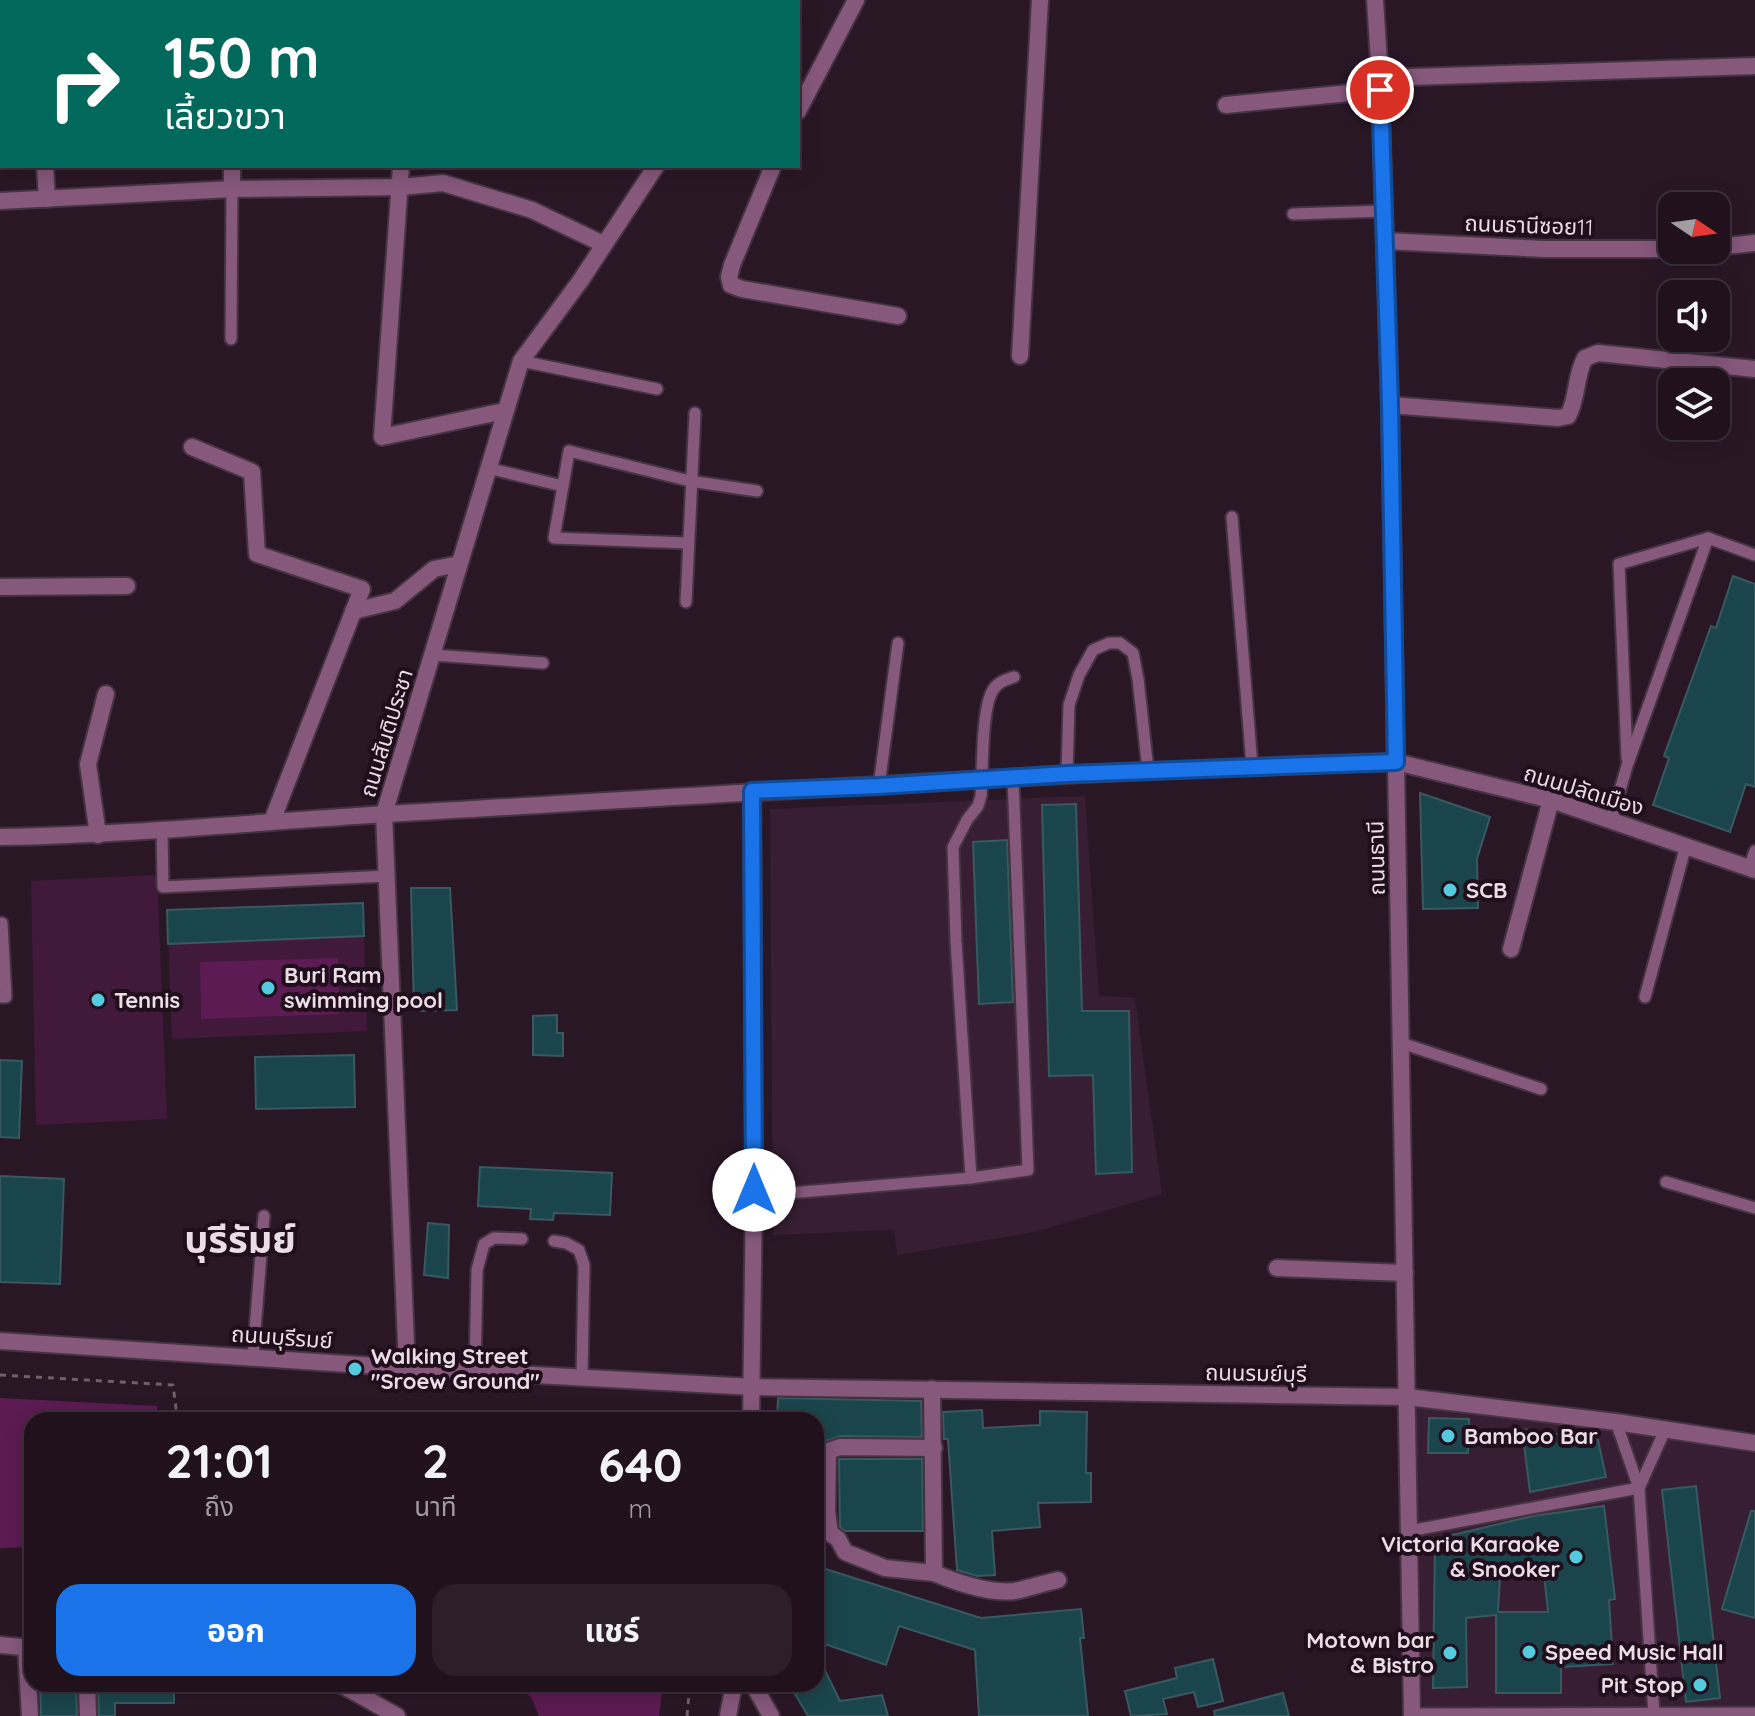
<!DOCTYPE html>
<html lang="th">
<meta charset="utf-8">
<style>
body{margin:0;font-family:Quicksand,"Noto Sans Thai",sans-serif;background:#2d1f29;color:#f1f3f6;height:100vh;display:flex;flex-direction:column;font-size:30px;white-space:nowrap}
*{box-sizing:border-box;margin:0}
p{font-size:26px;color:#a29da3}
.icon{flex:none;width:44px;height:44px;fill:none;stroke:currentColor;stroke-width:2;stroke-linecap:round;stroke-linejoin:round}
.map{position:relative;flex:1;overflow:hidden}
.side{position:absolute;left:24px;top:1412px;width:800px;height:280px;display:flex;flex-direction:column;background:#20111c;border-radius:24px;box-shadow:0 4px 20px #0003,0 0 0 2px #3d313b}
.side>*{flex:none}
.hud{position:absolute;left:0px;top:0px;width:800px;height:168px;box-shadow:0 4px 20px #0003,0 0 0 2px #3d313b;background:#00695c;color:#fff;overflow:hidden}
.needle{width:52px;rotate:103deg}
.buttons{position:absolute;left:1658px;top:192px;display:grid;gap:16px}
.buttons a{display:grid;place-items:center;width:72px;height:72px;border-radius:16px;background:#20111c;box-shadow:0 4px 20px #0003,0 0 0 2px #3d313b;font-size:40px}
.pin{position:absolute;display:grid;place-items:center;width:68px;height:68px;color:#fff;margin:-34px;border:4px solid #fff;border-radius:50%;box-shadow:0 2px 8px #0007}
.me{position:absolute;width:88px;margin:-44px;rotate:0deg;stroke-linejoin:round;filter:drop-shadow(0 0 6px #0008)}
.turn{display:flex;align-items:center;gap:28px;height:168px;padding:0 32px;font-size:36px}
.turn .icon{width:104px;height:104px;stroke-width:2.5}
.turn b{display:block;font-size:56px;line-height:68px}
.eta{display:flex;justify-content:space-evenly;align-items:center;height:136px;text-align:center}
.eta b{font-size:48px;font-weight:700;line-height:56px}
.button{display:flex;gap:16px;margin-top:auto;padding:16px 32px}
.button a{flex:1;height:92px;border-radius:24px;background:#1a73e8;color:#fff;font-size:32px;font-weight:700;line-height:92px;text-align:center}
.button a+a{background:#2d1f29;color:#f1f3f6}
.map>svg:first-child{display:block}
</style>
<div class="map">
<svg width="1755" height="1716" viewBox="0 0 1755 1716">
<rect width="100%" height="100%" fill="#2a1726"/>
<g fill="#371e32">
<polygon points="1085,796 1099,996 1135,998 1162,1194 1034,1232 897,1255 894,1230 773,1235 770,809"/>
<polygon points="1416,1406 1606,1430 1755,1454 1755,1716 1423,1716"/>
</g>
<g fill="#41193a">
<polygon points="157,875 167,1119 36,1125 31,881"/>
<polygon points="363,903 367,1031 172,1039 167,910"/>
</g>
<g fill="#5c1b52">
<polygon points="338,958 340,1014 201,1019 200,962"/>
<polygon points="0,1398 157,1406 157,1420 32,1420 32,1547 0,1548"/>
<polygon points="510,1684 663,1684 659,1716 539,1716 531,1697"/>
</g>
<g fill="#1b454c" stroke="#37595f" stroke-width="2" fill-rule="evenodd">
<polygon points="1733,576 1755,584 1755,787 1746,784 1730,832 1653,805 1669,758 1664,756 1711,626 1716,628"/>
<polygon points="1420,793 1490,817 1477,859 1478,908 1423,909"/>
<polygon points="1076,804 1082,1011 1129,1011 1132,1172 1096,1174 1093,1075 1049,1076 1042,805"/>
<polygon points="1007,840 1013,1002 979,1004 973,842"/>
<polygon points="411,888 450,888 457,1010 414,1011"/>
<polygon points="363,903 364,936 168,944 167,910"/>
<polygon points="557,1015 557,1033 563,1033 563,1056 533,1055 533,1016"/>
<polygon points="354,1055 355,1107 256,1109 255,1057"/>
<polygon points="0,1060 22,1061 19,1138 0,1137"/>
<polygon points="480,1167 612,1173 610,1215 554,1213 553,1220 530,1219 531,1209 478,1206"/>
<polygon points="0,1176 64,1179 60,1284 0,1282"/>
<polygon points="428,1223 449,1225 448,1278 424,1275"/>
<polygon points="778,1398 921,1401 922,1437 840,1436 825,1441 817,1451 816,1490 816,1420 777,1420"/>
<polygon points="982,1410 983,1428 1040,1425 1040,1411 1087,1412 1086,1473 1091,1473 1091,1502 1038,1503 1040,1527 992,1531 995,1575 977,1576 957,1570 948,1439 944,1439 943,1412"/>
<polygon points="1429,1418 1469,1419 1468,1453 1428,1453"/>
<polygon points="1522,1429 1598,1440 1606,1477 1530,1492"/>
<polygon points="839,1459 922,1459 923,1531 845,1531 840,1527"/>
<polygon points="1696,1486 1720,1698 1686,1702 1662,1490"/>
<path d="M1604 1506 1615 1599 1609 1600 1613 1664 1561 1667V1693H1496V1615L1466 1618 1467 1687 1433 1688 1435 1539 1533 1516ZM1544 1574 1548 1612H1498L1500 1576Z"/>
<polygon points="1751,1511 1755,1511 1755,1618 1722,1609"/>
<polygon points="816,1566 981,1618 1081,1609 1084,1638 1080,1638 1088,1716 979,1716 975,1650 899,1626 886,1665 816,1641"/>
<polygon points="816,1652 840,1701 882,1695 888,1716 808,1716 789,1684 816,1684"/>
<polygon points="1213,1659 1223,1701 1198,1707 1194,1692 1163,1699 1167,1714 1131,1716 1125,1691 1177,1678 1175,1668"/>
<polygon points="40,1684 76,1684 77,1716 41,1716"/>
<polygon points="98,1684 174,1686 174,1703 115,1703 115,1716 99,1716"/>
<polygon points="1283,1693 1289,1716 1215,1716 1214,1711"/>
</g>
<g fill="none" stroke-linecap="round" stroke-linejoin="round">
<defs>
<g id="service">
<polyline points="37,0 37,2"/>
<polyline points="0,12 2,12"/>
<polyline points="1293,214 1384,211"/>
<polyline points="231,339 232,189"/>
<polyline points="521,361 657,389"/>
<polyline points="487,468 563,486"/>
<polyline points="1232,517 1252,766"/>
<polyline points="688,543 554,538 569,451 690,481 757,491"/>
<polyline points="686,602 695,413"/>
<polyline points="433,655 543,663"/>
<polyline points="1627,758 1619,564 1708,538"/>
<polyline points="1067,774 1069,705 1079,675 1093,650 1109,643 1120,643 1133,653 1138,679 1148,770"/>
<polyline points="879,786 898,643"/>
<polyline points="1611,821 1627,766 1708,538 1755,555"/>
<polyline points="162,830 163,887 387,876"/>
<polyline points="1749,868 1755,851"/>
<polyline points="0,923 2,923 6,997 0,997"/>
<polyline points="1645,997 1686,845"/>
<polyline points="1401,1043 1541,1089"/>
<path d="M971 1178 956 941 953 847 967 820 978 806 981 796C983 772 981 709 993 690 998 682 1005 680 1014 677"/>
<polyline points="1666,1182 1755,1208"/>
<polyline points="754,1196 971,1178 1028,1170 1013,778"/>
<polyline points="554,1241 566,1243 579,1250 584,1265 582,1377"/>
<polyline points="253,1356 264,1216"/>
<polyline points="475,1372 477,1270 484,1244 494,1238 522,1239"/>
<polyline points="1409,1531 1639,1488 1616,1422"/>
<polyline points="1412,1714 1755,1713"/>
<polyline points="1654,1715 1639,1488 1665,1430"/>
</g>
<g id="minor">
<polyline points="228,0 228,2"/>
<polyline points="398,0 398,2"/>
<polyline points="712,0 718,2"/>
<polyline points="742,2 743,0"/>
<polyline points="1380,78 1755,66"/>
<polyline points="1226,105 1380,90"/>
<polyline points="798,111 856,0"/>
<polyline points="45,166 47,199"/>
<polyline points="232,166 232,189"/>
<polyline points="401,166 382,437 504,411"/>
<polyline points="773,166 732,265 729,277 731,285 742,289 898,316"/>
<polyline points="0,201 232,189 401,187 443,183 532,210 603,244"/>
<polyline points="1385,241 1544,249 1672,249"/>
<polyline points="1716,247 1755,243"/>
<polyline points="1020,356 1040,0"/>
<path d="M1390 405 1558 418 1568 416C1578 398 1575 376 1585 358L1598 353 1755 369"/>
<polyline points="192,447 252,472 257,554 362,589 272,821"/>
<polyline points="0,587 127,586"/>
<polyline points="353,611 395,601 434,569 459,564"/>
<polyline points="1396,762 1551,800 1755,870"/>
<polyline points="98,835 88,764 106,694"/>
<polyline points="1511,949 1551,800"/>
<polyline points="1277,1268 1405,1273"/>
<polyline points="0,1341 407,1368 753,1387 1407,1397"/>
<polyline points="407,1368 384,814 521,361 581,280 656,166"/>
<path d="M932 1389 934 1573C958 1583 989 1594 1015 1591 1029 1588 1044 1583 1058 1580"/>
<polyline points="751,1420 754,1190 752,791"/>
<polyline points="934,1448 840,1447 828,1451 827,1511 830,1533 838,1539 845,1552 885,1568 934,1573"/>
<polyline points="0,1645 32,1648"/>
<polyline points="26,1646 30,1716"/>
<polyline points="87,1684 88,1716"/>
<polyline points="340,1684 397,1716"/>
<polyline points="753,1684 771,1716"/>
<polyline points="728,1716 734,1684"/>
</g>
<g id="tertiary">
<polyline points="1375,0 1380,78 1390,405 1412,1716"/>
<path d="M0 837C129 835 257 822 386 814 722 795 1059 771 1396 762"/>
<polyline points="1407,1397 1616,1422 1755,1443"/>
</g>
</defs>
<use href="#service" stroke="#453341" stroke-width="15"/>
<use href="#minor" stroke="#453341" stroke-width="20"/>
<use href="#tertiary" stroke="#453341" stroke-width="20"/>
<g stroke="#705f6c" stroke-width="3" stroke-dasharray="6 6" stroke-linecap="butt">
<polyline points="0,1375 173,1385 177,1416 184,1420"/>
<polyline points="687,1716 690,1684"/>
</g>
<use href="#service" stroke="#86587c" stroke-width="11"/>
<use href="#minor" stroke="#86587c" stroke-width="16"/>
<use href="#tertiary" stroke="#86587c" stroke-width="16"/>
</g>
<g fill="none" stroke-linecap="round" stroke-linejoin="round">
<defs>
<polyline id="route" points="754,1190 752,791 879,786 1067,774 1396,762 1390,405 1380,90"/>
</defs>
<use href="#route" stroke="#114b97" stroke-width="20"/>
<use href="#route" stroke="#1a73e8" stroke-width="14"/>
</g>
<g fill="#54cade" stroke="#200e1c" stroke-width="3">
<circle cx="1450" cy="890" r="8"/>
<circle cx="268" cy="988" r="8"/>
<circle cx="98" cy="1000" r="8"/>
<circle cx="355" cy="1369" r="8"/>
<circle cx="1448" cy="1436" r="8"/>
<circle cx="1576" cy="1557" r="8"/>
<circle cx="1529" cy="1652" r="8"/>
<circle cx="1450" cy="1653" r="8"/>
<circle cx="1700" cy="1685" r="8"/>
</g>
<g text-anchor="middle" dominant-baseline="central" stroke-width="8" stroke-linejoin="round" paint-order="stroke">
<g font-size="22" fill="#eadde7" stroke="#200e1c">
<text transform="translate(1529 225) rotate(2)">ถนนธานีซอย11</text>
<text transform="translate(386 733) rotate(-73)">ถนนสันติประชา</text>
<text transform="translate(1584 790) rotate(17)">ถนนปลัดเมือง</text>
<text transform="translate(1376 858) rotate(-91)">ถนนธานี</text>
<text transform="translate(282 1337) rotate(4)">ถนนบุรีรมย์</text>
<text transform="translate(1256 1373) rotate(1)">ถนนรมย์บุรี</text>
</g>
<g font-size="22" font-weight="bold" fill="#eadde7" stroke="#200e1c" text-anchor="start">
<text x="1466" y="890">SCB</text>
<text x="284" y="975">Buri Ram<tspan x="284" dy="25">swimming pool</tspan></text>
<text x="114" y="1000">Tennis</text>
<text x="371" y="1356">Walking Street<tspan x="371" dy="25">"Sroew Ground"</tspan></text>
<text x="1464" y="1436">Bamboo Bar</text>
<text x="1560" y="1544" text-anchor="end">Victoria Karaoke<tspan x="1560" dy="25">&amp; Snooker</tspan></text>
<text x="1434" y="1640" text-anchor="end">Motown bar<tspan x="1434" dy="25">&amp; Bistro</tspan></text>
<text x="1545" y="1652">Speed Music Hall</text>
<text x="1684" y="1685" text-anchor="end">Pit Stop</text>
</g>
<g font-size="38" font-weight="bold" fill="#eadde7" stroke="#200e1c">
<text x="240" y="1239">บุรีรัมย์</text>
</g>
</g>
</svg>
<div class="buttons">
<a><svg class="needle" viewBox="-14 -14 28 28"><path d="M0-13l5 13h-10z" fill="#e53935"/><path d="M0 13l5-13h-10z" fill="#a29da3"/></svg></a>
<a><svg class="icon" aria-label="sound" viewBox="0 0 24 24"><path d="M4 9h4l5-4v14l-5-4H4zM17 9q2 3 0 6"/></svg></a>
<a><svg class="icon" aria-label="layers" viewBox="0 0 24 24"><path d="M12 4l9 5-9 5-9-5zM3 14l9 5 9-5"/></svg></a>
</div>
<div class="pin" style="left:1380px;top:90px;background:#d93025"><svg class="icon" aria-label="arrive" viewBox="0 0 24 24"><path d="M6 21V4h12l-3 4 3 4H6"/></svg></div>
<svg class="me" style="left:754px;top:1190px" viewBox="-20 -20 40 40"><circle r="19" fill="#fff"/><path d="M0-13L10 11 0 6-10 11z" fill="#1a73e8"/></svg>
<div class="hud">
<div class="turn"><svg class="icon" aria-label="right" viewBox="0 0 24 24"><path d="M7 20v-9h11M14 6l5 5-5 5"/></svg><div><b>150 m</b>เลี้ยวขวา</div></div>
</div>
<section class="side">
<div class="eta">
<div><b>21:01</b><p>ถึง</p></div>
<div><b>2</b><p>นาที</p></div>
<div><b>640</b><p>m</p></div>
</div>
<div class="button"><a>ออก</a><a>แชร์</a></div>
</section>
</div>
